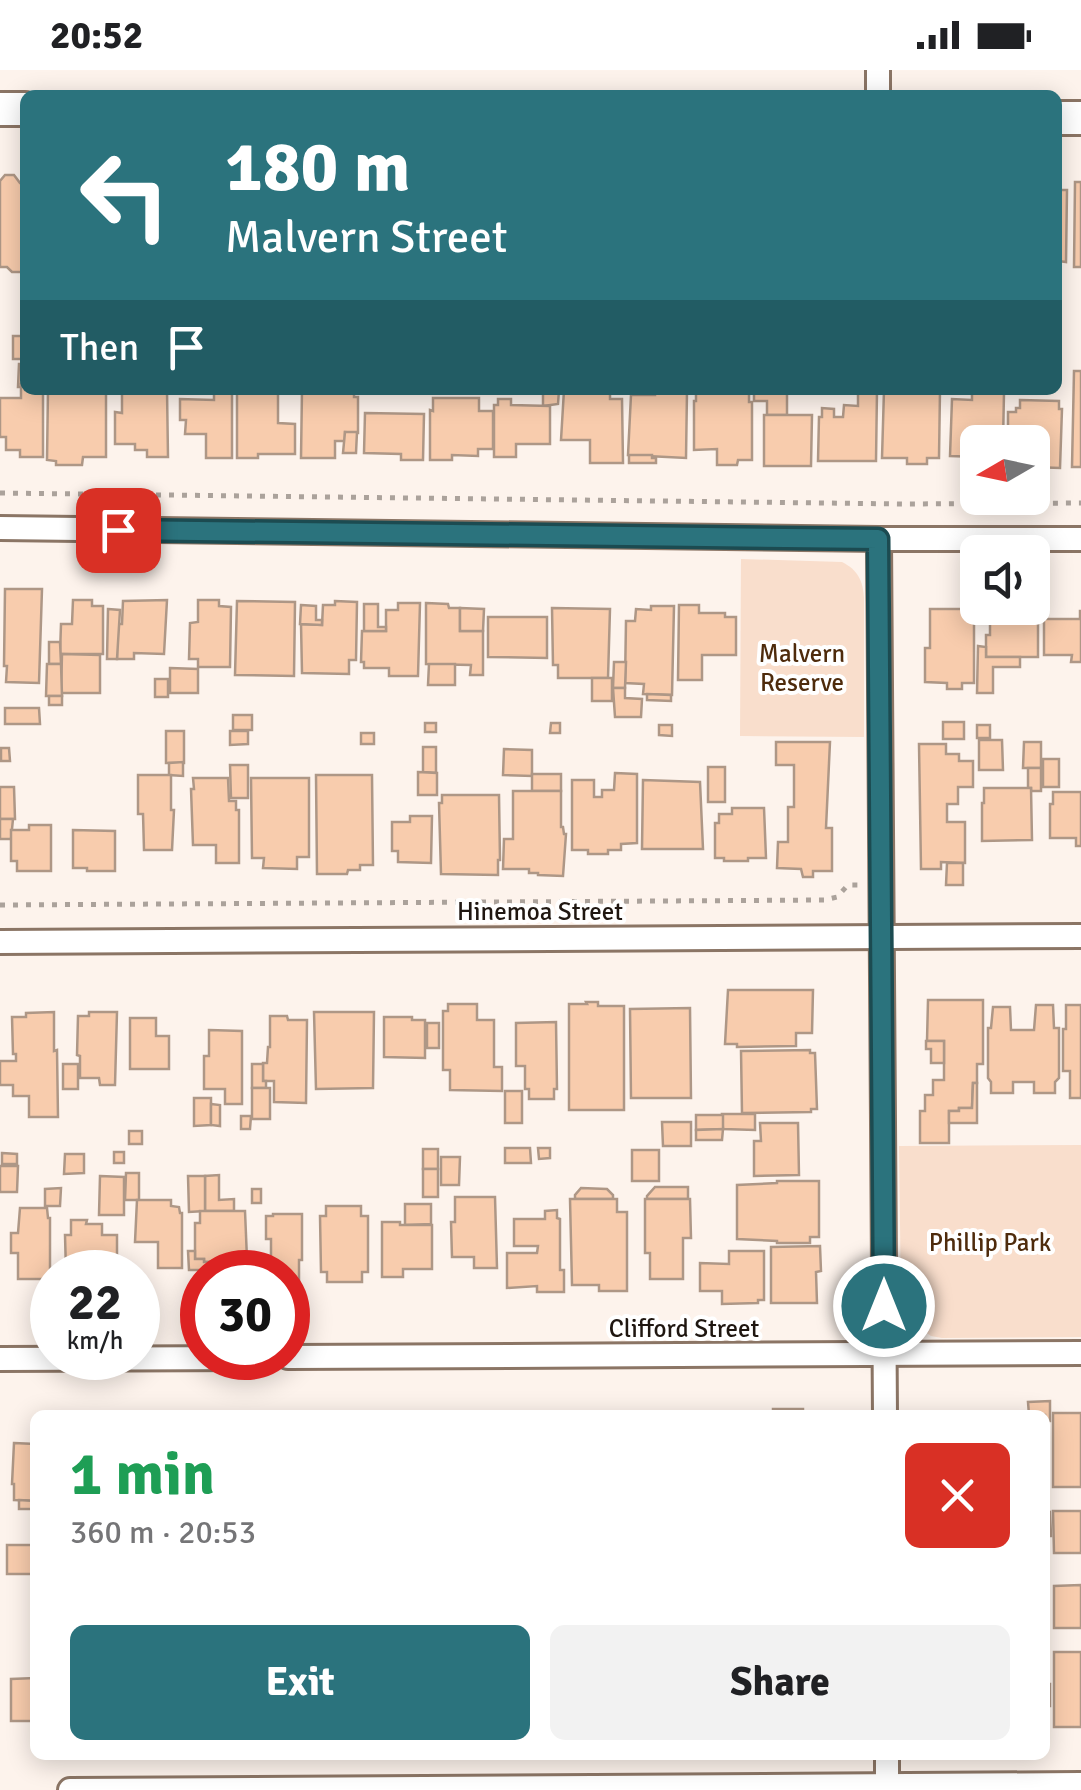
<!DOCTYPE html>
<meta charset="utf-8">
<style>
body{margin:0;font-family:Signika,sans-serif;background:#f2f2f2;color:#202124;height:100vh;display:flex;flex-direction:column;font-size:38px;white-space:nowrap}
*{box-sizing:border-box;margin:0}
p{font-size:32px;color:#757577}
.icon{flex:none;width:55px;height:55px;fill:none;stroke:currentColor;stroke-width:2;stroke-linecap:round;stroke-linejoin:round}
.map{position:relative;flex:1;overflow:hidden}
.side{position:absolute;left:30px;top:1340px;width:1020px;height:350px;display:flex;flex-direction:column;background:#fff;border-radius:15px;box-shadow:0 5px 25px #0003}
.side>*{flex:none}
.guide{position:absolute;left:20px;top:20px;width:1042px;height:305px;border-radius:15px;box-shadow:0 5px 25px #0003;background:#2b737d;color:#fff;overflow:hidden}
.needle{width:65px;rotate:261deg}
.fabs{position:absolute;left:960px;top:355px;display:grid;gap:20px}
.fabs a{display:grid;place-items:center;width:90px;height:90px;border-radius:15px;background:#fff;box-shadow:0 5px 25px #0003;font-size:50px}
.speed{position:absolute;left:30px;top:1180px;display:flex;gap:20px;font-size:50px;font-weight:700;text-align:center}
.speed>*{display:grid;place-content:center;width:130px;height:130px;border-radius:50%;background:#fff;box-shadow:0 5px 25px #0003;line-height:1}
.speed small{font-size:25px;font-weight:400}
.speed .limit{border:15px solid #d22;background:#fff;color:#111}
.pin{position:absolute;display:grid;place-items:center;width:85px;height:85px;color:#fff;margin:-42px;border-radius:20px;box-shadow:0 5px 15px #0006}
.me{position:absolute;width:110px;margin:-55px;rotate:0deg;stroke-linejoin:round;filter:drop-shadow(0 0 8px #0008)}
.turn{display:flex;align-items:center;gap:35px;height:210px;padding:0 40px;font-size:45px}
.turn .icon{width:130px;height:130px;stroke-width:2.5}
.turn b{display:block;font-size:70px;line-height:85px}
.then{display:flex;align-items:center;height:95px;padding:0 40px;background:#0003;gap:20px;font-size:38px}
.round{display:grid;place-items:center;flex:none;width:105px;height:105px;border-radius:15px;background:#f2f2f2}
.headline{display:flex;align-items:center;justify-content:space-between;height:170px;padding:0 40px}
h1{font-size:60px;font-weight:700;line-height:75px;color:#1e9e55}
.primary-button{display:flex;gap:20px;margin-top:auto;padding:20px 40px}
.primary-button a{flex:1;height:115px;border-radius:15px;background:#2b737d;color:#fff;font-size:40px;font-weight:700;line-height:115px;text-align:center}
.primary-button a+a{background:#f2f2f2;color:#202124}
.status{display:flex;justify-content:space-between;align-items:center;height:70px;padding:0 50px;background:#fff;direction:ltr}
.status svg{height:28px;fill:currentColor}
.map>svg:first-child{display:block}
</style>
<div class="status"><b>20:52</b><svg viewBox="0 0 49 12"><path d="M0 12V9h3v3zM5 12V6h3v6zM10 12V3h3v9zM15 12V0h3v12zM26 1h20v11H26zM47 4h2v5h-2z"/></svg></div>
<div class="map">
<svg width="1081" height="1720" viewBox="0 0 1081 1720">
<rect width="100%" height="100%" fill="#fdf3ec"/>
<g fill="#f9decc">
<path d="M741 489 842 492C858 500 863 511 864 528V667L740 666Z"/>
<polygon points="1081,1075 1081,1267 942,1268 931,1266 911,1252 905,1243 901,1230 899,1076"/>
</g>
<g fill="#f8ccad" stroke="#ae9786" stroke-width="2.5">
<polygon points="5,105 14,105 20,113 25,114 25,202 12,202 7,197 0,197 0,111"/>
<polygon points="1075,112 1081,112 1081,197 1074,197"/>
<polygon points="1058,120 1067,120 1066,192 1058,191"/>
<rect x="13" y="266" width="12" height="23"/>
<polygon points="19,294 25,294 25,314 21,314 21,317 18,317"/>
<polygon points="1074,301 1081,301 1081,397 1072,397"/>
<polygon points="21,314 25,314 25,320 43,320 43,387 20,387 20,380 6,380 6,367 0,367 0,328 21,328"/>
<polygon points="48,320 106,320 106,387 83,387 82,395 56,395 56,391 47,390"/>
<polygon points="122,320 167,320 168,387 147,387 147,380 135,380 135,374 115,374 115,342 122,343"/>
<polygon points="237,320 278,320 278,353 295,354 295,384 258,384 258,388 237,388"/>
<polygon points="302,320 354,320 354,327 358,327 358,363 345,362 345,371 335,371 335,388 301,388"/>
<polygon points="543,320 559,320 558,334 543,336"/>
<polygon points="564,320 610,320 610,329 622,329 623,393 590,393 590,370 561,370"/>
<polygon points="706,320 749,320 749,332 752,332 752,390 738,390 737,395 717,395 717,379 694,380 694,331 696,331 696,321"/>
<polygon points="754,320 787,320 787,345 767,345 767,331 754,331"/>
<polygon points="858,320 877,320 876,391 818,391 819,347 822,347 822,338 834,339 834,347 843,347 844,335 858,336"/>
<polygon points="884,320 940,320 939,388 927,388 927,394 907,394 907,388 882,388"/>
<polygon points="664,321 687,321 686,388 628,385 631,325 655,325 655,322"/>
<polygon points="972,322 1004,323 1003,372 978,372 978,387 950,386 952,329 972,330"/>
<polygon points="214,323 232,323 232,388 206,388 206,364 185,364 186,350 180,350 180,329 214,330"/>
<polygon points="433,328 479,328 479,341 493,341 493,379 478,379 478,386 452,385 452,390 430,390 430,340 433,341"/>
<polygon points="498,329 511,329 511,335 550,336 550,374 516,374 516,387 494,387 494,335 498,335"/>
<polygon points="1020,330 1059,331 1059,339 1062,339 1060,398 1032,397 1032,372 1008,372 1008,342 1016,342 1016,338 1020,338"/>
<polygon points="365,343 424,344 423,390 401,390 401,384 364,383"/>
<polygon points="764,345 812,345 811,396 764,396"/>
<polygon points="345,362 357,362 356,383 343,383"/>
<polygon points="629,385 652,385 652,388 656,388 656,393 629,393"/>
<polygon points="5,519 42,519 39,613 6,612 7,596 4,596"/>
<polygon points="73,530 92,530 92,536 103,536 103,584 60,584 61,554 72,554"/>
<polygon points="167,530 164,584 134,583 134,589 117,589 117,554 122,554 123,531"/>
<polygon points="198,530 219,530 219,536 231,537 230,597 198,597 198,589 189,589 190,553 198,552"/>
<polygon points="237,531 295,532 294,606 235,605"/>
<polygon points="335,531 357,532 356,590 349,590 349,604 302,603 301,554 322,555 323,535 335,535"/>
<polygon points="398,533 420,533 418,606 389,606 389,598 364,598 364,592 361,592 362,561 386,561 386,540 398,540"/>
<polygon points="426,533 448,534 449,538 460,538 460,561 483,561 483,605 470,605 471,595 426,594"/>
<polygon points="364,534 378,534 378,557 386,557 386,561 364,561"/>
<polygon points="301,535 316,536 316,550 322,550 322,555 300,554"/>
<polygon points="679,535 699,535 699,543 725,543 725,547 736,547 736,585 702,585 702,610 678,610"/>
<polygon points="651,536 674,536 672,625 643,624 644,614 625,613 626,551 635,551 636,539 651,540"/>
<polygon points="460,538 484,539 483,561 460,561"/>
<polygon points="552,538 610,539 608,608 558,608 558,595 553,595"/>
<polygon points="108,539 120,540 117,589 107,589"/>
<polygon points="930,539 974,539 974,613 962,613 962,619 947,619 947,613 925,612 925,578 930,578"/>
<polygon points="1012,539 1038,540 1038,587 986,587 986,565 990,565 990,550 1012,550"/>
<polygon points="1080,541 1081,541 1081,592 1071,592 1072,585 1044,585 1044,549 1080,549"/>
<polygon points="488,547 547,547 547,588 488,587"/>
<polygon points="49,572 60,572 61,594 49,594"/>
<polygon points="978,576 986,577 986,587 1020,587 1020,597 993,597 993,623 977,623"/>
<polygon points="62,584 100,585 100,623 61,623"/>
<polygon points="614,592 626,592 625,618 613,618"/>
<polygon points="47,594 61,594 62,626 46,626"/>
<polygon points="429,594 455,594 455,615 428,615"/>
<polygon points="170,598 198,599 198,623 170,623"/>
<rect x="592" y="608" width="20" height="23"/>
<rect x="155" y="609" width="13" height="18"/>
<polygon points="613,618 625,618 625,628 642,629 641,647 615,647"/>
<polygon points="647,624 671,625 671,631 647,630"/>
<rect x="49" y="626" width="13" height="9"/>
<polygon points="5,638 39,638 40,654 5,654"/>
<rect x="233" y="645" width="19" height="15"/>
<rect x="943" y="652" width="21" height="17"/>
<rect x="425" y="653" width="11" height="9"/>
<polygon points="551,653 560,653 560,663 550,663"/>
<polygon points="659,655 672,655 672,666 659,665"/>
<rect x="977" y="655" width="13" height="13"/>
<rect x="166" y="661" width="18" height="32"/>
<polygon points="230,661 248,661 248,674 230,675"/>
<rect x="361" y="663" width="13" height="11"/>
<polygon points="979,670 1002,670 1003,700 979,700"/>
<polygon points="776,672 830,672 826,758 832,758 832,801 813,801 813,807 803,807 801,799 777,798 778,772 788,772 788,737 794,737 794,695 776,695"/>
<polygon points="1024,672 1041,672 1041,698 1023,698"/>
<polygon points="919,674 946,674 946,684 959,684 959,691 973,691 973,717 958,717 958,734 947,734 947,752 965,752 965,793 941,792 941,799 921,799"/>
<polygon points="423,677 436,677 436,703 423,702"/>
<polygon points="1,678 9,678 10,691 1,691"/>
<polygon points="504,679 532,680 532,706 503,705"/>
<rect x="1043" y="689" width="16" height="28"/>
<polygon points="183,692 183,706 169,705 169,693"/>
<polygon points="230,695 248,695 248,728 231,728"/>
<rect x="708" y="697" width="17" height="35"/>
<polygon points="1028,698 1041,698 1041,721 1031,721 1031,718 1028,718"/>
<polygon points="418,702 437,703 437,725 418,725"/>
<polygon points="615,703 637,704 637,773 621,774 621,780 608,780 608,784 588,784 588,780 572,780 572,710 594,710 594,727 602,727 602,720 614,720"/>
<rect x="532" y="704" width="29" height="17"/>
<polygon points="138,705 171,705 171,740 174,740 172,780 144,780 143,744 138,744"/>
<polygon points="316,705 372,705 373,795 360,795 360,800 348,800 347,804 317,804"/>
<polygon points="193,708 228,708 229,731 236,731 236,740 239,740 239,793 216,793 216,775 193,775 191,719 194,719"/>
<polygon points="251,708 309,708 309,787 297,787 297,799 263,798 264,788 252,788"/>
<polygon points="643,710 700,712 703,779 642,779"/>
<polygon points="0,717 14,717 15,749 0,749"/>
<polygon points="984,718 1031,718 1032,770 982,771 982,733 984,733"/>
<polygon points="513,721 561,721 561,757 563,757 564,764 566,764 563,806 538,805 538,803 529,803 529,799 503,799 504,769 513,769"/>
<polygon points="1053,722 1081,722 1081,776 1076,776 1076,768 1050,768 1050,734 1053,734"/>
<polygon points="442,725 499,725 500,790 498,790 498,805 441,804 439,733 442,733"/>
<polygon points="732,738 764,738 766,788 748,788 748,791 724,791 724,788 715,788 715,753 719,753 719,744 732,744"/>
<polygon points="410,746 432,746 431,793 398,792 398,781 392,781 392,752 410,752"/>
<polygon points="0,749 13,749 11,769 0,769"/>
<polygon points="29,755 51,755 51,801 17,801 17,791 11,791 11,760 29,760"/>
<polygon points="73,760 115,761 115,801 87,801 87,798 73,798"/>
<polygon points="947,793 963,793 963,815 946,815"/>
<polygon points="728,920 813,920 812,963 796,963 796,976 737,977 737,974 725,974"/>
<polygon points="928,930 983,930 983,994 977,994 977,1013 973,1013 972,1038 959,1038 959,1041 949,1041 949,1073 920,1073 920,1041 925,1041 925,1025 933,1025 933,1010 944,1010 944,971 927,971"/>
<polygon points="586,932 598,932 598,936 624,936 624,1040 569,1040 569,934 587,934"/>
<polygon points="448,934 477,934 477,950 494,950 494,997 502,997 502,1021 450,1020 450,1000 443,1000 443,941 448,941"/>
<polygon points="1036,935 1053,935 1054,958 1059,958 1059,1008 1055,1012 1055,1023 1034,1023 1034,1012 1013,1012 1013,1023 991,1023 991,1012 988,1008 988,958 991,958 993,937 1010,937 1011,960 1034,960"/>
<polygon points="1066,935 1081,935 1081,1028 1070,1028 1070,1001 1063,1001 1063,959 1066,959"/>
<polygon points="690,938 691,1028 631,1028 630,939"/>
<polygon points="54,942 54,981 57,980 58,1047 29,1047 29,1026 13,1026 13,1015 0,1015 0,991 16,991 16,984 13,984 12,947 26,947 26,943"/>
<polygon points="89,942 117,942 115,1015 100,1015 99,1008 80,1008 80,986 77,985 78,946 89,946"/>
<polygon points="314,942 374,942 373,1018 316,1019"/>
<polygon points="270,946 287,946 288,950 307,950 306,1033 274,1032 274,1011 263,1011 263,993 267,993 268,977 270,977"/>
<polygon points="384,947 412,947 412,950 425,950 425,988 384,987"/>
<polygon points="130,948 156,948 156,966 169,966 169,999 130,999"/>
<polygon points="556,952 557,1019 554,1019 554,1029 529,1029 529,1019 525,1019 525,996 516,996 516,953"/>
<rect x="427" y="953" width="12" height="25"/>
<polygon points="209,960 242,961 242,1034 225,1034 225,1019 204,1019 204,986 209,986"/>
<polygon points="926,971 944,971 944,993 931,993 931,979 926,979"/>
<polygon points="810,980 810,983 815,983 817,1039 811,1039 811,1042 742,1043 741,981"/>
<rect x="63" y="994" width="15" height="25"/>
<polygon points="252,994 263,994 263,1011 266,1011 266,1018 252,1018"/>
<polygon points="973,1013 977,1013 977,1053 949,1053 949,1041 959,1041 959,1038 972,1038"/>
<rect x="252" y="1018" width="18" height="31"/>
<rect x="505" y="1021" width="17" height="32"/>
<polygon points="194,1028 211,1028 211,1055 194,1056"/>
<polygon points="211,1034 220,1035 220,1056 211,1055"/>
<polygon points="722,1044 755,1044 755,1060 723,1059"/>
<polygon points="696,1045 723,1045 723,1059 696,1060"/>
<polygon points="241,1046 251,1046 250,1059 241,1059"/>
<polygon points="662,1052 691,1052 691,1076 663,1076"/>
<polygon points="760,1053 798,1053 799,1105 754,1106 754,1071 761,1071"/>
<polygon points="723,1059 722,1070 696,1070 696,1060"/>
<rect x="129" y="1061" width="13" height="13"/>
<polygon points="505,1078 530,1078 531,1093 505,1093"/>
<polygon points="538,1078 550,1078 550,1088 539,1089"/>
<rect x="423" y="1079" width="15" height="20"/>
<rect x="632" y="1080" width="27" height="31"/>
<rect x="114" y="1082" width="10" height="11"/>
<polygon points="2,1083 17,1084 17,1094 2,1094"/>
<polygon points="65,1084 84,1084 84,1103 64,1104"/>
<polygon points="441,1087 460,1087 459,1115 441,1115"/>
<polygon points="0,1096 18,1096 17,1122 0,1122"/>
<rect x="423" y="1099" width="15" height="28"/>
<polygon points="126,1103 139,1103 139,1130 125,1130"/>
<polygon points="219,1105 219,1130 234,1129 234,1141 205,1141 205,1106"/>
<polygon points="100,1106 124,1107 124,1145 99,1145"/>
<polygon points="188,1106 205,1106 205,1141 189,1142"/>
<polygon points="777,1111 819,1111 819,1167 810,1167 810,1173 777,1173 777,1171 737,1169 737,1115 777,1113"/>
<polygon points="655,1117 688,1117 688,1129 647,1129 647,1126"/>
<polygon points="61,1118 60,1136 45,1136 45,1119"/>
<polygon points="581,1118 607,1119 613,1125 613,1129 575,1129 575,1125"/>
<rect x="252" y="1119" width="9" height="14"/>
<polygon points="455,1127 495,1127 497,1198 474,1198 474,1187 452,1187 451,1152 455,1152"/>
<polygon points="570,1129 617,1129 617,1142 627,1142 627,1221 599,1221 599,1215 572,1215"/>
<polygon points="645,1129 690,1129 691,1168 683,1168 683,1209 650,1209 650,1183 645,1183"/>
<polygon points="137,1130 171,1130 171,1136 179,1137 180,1143 182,1143 182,1198 158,1198 158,1172 135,1172"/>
<polygon points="405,1134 431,1134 431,1154 405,1155"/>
<polygon points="326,1136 361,1136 361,1146 368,1146 368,1202 362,1202 362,1212 327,1212 327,1202 321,1202 320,1146 326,1146"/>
<polygon points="20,1138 47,1138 48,1148 50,1148 50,1209 18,1209 18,1183 11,1183 11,1163 18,1163"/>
<polygon points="557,1140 557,1148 560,1149 560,1200 564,1200 564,1222 537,1222 537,1216 507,1218 507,1183 537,1183 538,1176 514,1176 514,1149 545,1149 545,1141"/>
<polygon points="200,1141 245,1141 247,1189 226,1189 226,1192 204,1192 204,1189 195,1189 195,1153 200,1153"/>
<polygon points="273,1144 302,1144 302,1190 299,1190 299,1211 288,1211 288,1202 271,1202 271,1169 266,1169 266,1146 273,1146"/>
<polygon points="71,1150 87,1150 86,1154 102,1154 102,1165 117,1165 117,1200 104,1200 104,1202 66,1202 65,1165 71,1165"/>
<polygon points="382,1152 400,1152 400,1155 432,1155 432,1199 403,1199 403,1207 382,1207"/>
<polygon points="820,1176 821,1201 816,1202 817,1233 771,1233 771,1177"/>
<polygon points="188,1181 195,1181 195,1189 204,1189 204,1192 209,1192 209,1200 189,1200"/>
<polygon points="729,1181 764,1181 764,1230 758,1230 758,1233 722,1234 722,1221 700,1221 700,1193 729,1194"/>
<polygon points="1050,1331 1050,1351 1045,1351 1045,1345 1029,1345 1028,1332"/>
<rect x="773" y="1339" width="30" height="6"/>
<polygon points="765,1342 765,1345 721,1345 720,1343"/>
<rect x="1053" y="1343" width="28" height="74"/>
<polygon points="14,1373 35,1374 35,1431 14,1430 14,1414 12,1414"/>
<polygon points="19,1430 35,1431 35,1439 19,1439"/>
<polygon points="1053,1441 1081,1441 1081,1483 1054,1483"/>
<polygon points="1050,1442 1051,1466 1045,1466 1045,1443"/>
<rect x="7" y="1475" width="28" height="29"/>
<polygon points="1081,1515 1081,1558 1054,1558 1054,1516"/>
<rect x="1054" y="1582" width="27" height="75"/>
<polygon points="35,1608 35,1651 11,1651 11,1609"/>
<rect x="1045" y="1614" width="5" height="22"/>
</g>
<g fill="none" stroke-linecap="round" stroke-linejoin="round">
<defs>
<g id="street">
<polyline points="878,25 878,0"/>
<polyline points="0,458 879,469 1081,469"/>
<polyline points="879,469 885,1345"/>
<polyline points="0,872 1081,866"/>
<polyline points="288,1287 1081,1283"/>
<polyline points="0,1289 261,1288"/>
<polyline points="887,1685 887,1715"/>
<polyline points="70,1720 1081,1714"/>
</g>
<g id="secondary">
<polyline points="0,39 25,39"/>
<polyline points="1058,48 1081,48"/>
</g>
</defs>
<use href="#street" stroke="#8b7565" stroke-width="28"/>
<use href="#secondary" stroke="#8b7565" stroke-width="38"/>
<g stroke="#aba29b" stroke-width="5" stroke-dasharray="5 8" stroke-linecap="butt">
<polyline points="0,423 906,434 1081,433"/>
<polyline points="0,835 824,830 837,827 848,815 861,815"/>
</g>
<use href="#street" stroke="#fff" stroke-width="22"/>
<use href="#secondary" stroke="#fff" stroke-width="32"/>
</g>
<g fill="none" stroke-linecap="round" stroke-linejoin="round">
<defs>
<polyline id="route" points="118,460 878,469 884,1236"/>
</defs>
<use href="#route" stroke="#1c4b51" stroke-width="25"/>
<use href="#route" stroke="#2b737d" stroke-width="18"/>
</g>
<g text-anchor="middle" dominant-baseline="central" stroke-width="8" stroke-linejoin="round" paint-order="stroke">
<g font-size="25" fill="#4e2b0c" stroke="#fff">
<text x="802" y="583">Malvern<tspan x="802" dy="29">Reserve</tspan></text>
<text x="990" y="1172">Phillip Park</text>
</g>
<g font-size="25" fill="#1f1610" stroke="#fff">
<text x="540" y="841">Hinemoa Street</text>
<text x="684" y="1258">Clifford Street</text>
</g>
</g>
</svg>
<div class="fabs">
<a><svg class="needle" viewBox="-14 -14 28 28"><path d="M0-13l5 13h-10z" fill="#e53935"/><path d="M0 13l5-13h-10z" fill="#757577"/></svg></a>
<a><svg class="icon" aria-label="sound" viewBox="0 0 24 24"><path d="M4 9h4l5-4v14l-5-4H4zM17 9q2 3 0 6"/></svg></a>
</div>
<div class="speed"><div>22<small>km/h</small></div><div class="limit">30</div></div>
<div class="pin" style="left:118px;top:460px;background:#d93025"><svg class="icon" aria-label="arrive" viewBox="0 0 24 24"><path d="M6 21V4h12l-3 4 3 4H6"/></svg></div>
<svg class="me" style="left:884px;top:1236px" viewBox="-20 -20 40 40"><circle r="17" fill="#2b737d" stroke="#fff" stroke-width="3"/><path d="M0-11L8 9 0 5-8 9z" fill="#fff"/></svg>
<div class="guide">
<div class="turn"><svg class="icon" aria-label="left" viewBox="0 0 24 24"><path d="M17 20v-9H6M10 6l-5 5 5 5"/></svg><div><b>180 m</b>Malvern Street</div></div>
<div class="then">Then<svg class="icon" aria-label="arrive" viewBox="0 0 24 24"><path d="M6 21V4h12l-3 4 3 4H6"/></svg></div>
</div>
<section class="side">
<div class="headline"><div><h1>1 min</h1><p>360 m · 20:53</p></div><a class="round" style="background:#d93025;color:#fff"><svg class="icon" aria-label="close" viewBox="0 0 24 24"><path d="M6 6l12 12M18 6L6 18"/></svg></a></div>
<div class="primary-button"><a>Exit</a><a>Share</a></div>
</section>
</div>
